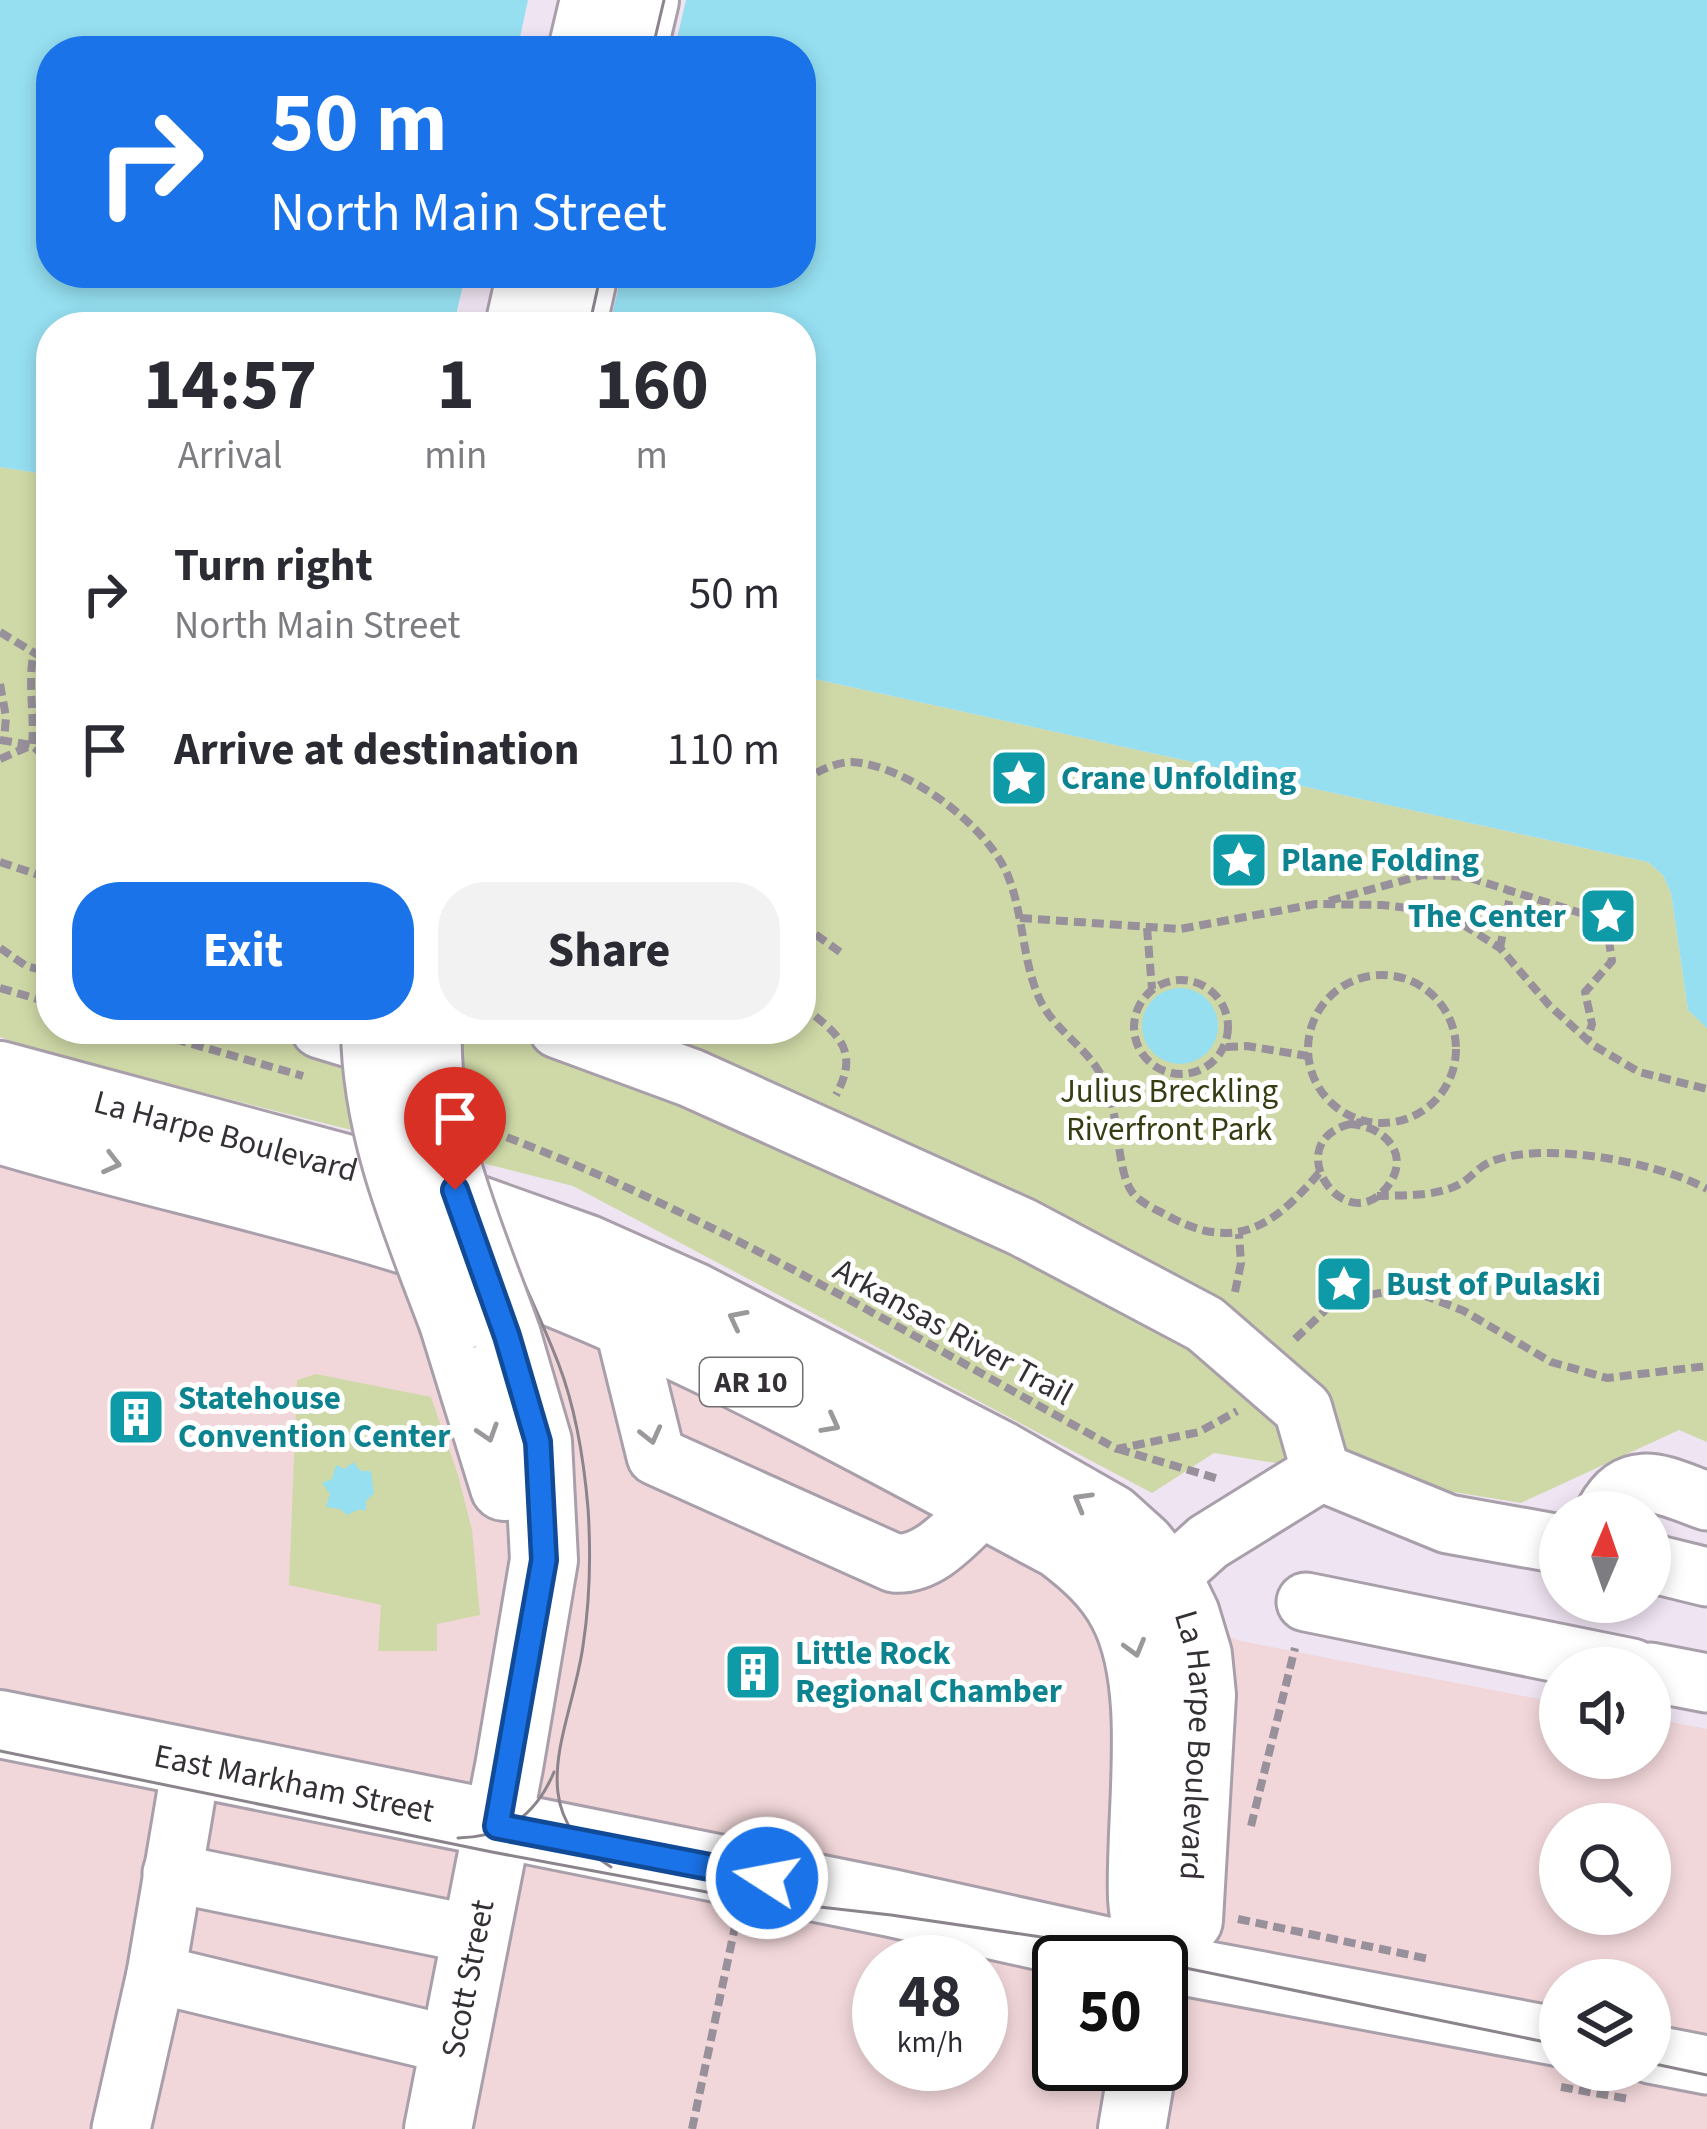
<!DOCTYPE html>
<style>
body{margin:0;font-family:"Source Sans 3",sans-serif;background:#f2f2f3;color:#2b2b33;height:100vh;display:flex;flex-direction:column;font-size:45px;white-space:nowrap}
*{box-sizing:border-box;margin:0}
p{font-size:39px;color:#7c7c81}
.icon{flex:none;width:66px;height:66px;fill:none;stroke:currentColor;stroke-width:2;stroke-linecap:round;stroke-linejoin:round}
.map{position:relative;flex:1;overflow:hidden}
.side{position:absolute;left:36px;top:312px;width:780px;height:732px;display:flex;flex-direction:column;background:#fff;border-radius:48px;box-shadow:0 6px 18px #0003}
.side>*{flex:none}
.top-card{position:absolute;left:36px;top:36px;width:780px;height:252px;border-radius:48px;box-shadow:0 6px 18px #0003;background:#1a73e8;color:#fff;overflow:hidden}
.needle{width:78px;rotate:2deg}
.buttons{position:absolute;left:1539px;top:1491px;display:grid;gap:24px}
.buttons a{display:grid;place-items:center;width:132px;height:132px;border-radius:50%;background:#fff;box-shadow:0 6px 18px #0003;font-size:60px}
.speed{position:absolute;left:852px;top:1935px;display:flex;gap:24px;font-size:60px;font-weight:700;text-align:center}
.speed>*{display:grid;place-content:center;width:156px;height:156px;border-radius:50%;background:#fff;box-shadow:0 6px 18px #0003;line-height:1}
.speed small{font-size:30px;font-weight:400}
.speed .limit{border:6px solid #111;border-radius:18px;background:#fff;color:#111}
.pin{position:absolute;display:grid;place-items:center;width:102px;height:102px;color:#fff;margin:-123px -51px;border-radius:50% 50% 50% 0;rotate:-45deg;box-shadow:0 0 12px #0007}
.pin .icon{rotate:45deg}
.me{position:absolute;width:132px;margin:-66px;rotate:281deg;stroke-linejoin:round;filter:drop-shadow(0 0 9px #0008)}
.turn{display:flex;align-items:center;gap:42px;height:252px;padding:0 36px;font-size:54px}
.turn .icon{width:156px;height:156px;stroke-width:2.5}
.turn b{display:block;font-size:84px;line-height:102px}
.eta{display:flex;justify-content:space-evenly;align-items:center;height:204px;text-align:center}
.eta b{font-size:72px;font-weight:700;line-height:84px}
.primary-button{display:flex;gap:24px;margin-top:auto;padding:24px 36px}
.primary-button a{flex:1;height:138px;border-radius:48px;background:#1a73e8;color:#fff;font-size:48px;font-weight:700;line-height:138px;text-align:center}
.primary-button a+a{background:#f2f2f3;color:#2b2b33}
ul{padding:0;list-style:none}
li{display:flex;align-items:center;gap:36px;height:156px;padding:0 36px}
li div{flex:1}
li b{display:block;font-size:45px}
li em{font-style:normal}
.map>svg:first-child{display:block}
</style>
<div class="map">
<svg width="1707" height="2129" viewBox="0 0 1707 2129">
<rect width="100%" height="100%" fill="#efe4f2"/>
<path fill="#f2d7da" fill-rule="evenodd" d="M0 1153 313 1238 595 1336 1035 1568 1241 1641 1560 1703V1758H1650V1718L1707 1729V2129H0ZM1560 1824H1650V1914H1560ZM879 1962H981V2064H879ZM1059 1962H1161V2064H1059ZM1560 1980H1650V2070H1560Z"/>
<g fill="#cfd9a7">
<polygon points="0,467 51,475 51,1029 801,1029 801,676 1648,862 1663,875 1671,893 1688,1010 1707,1028 1707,1442 1679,1430 1521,1503 1214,1453 1152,1493 573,1186 46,1053 0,1037"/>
<polygon points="316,1374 431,1397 458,1475 472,1530 480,1615 437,1624 437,1651 378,1651 381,1605 289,1585 297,1380"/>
</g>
<g fill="#95dff0" fill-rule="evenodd">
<path d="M0 0H1707V1028L1688 1010 1671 893 1663 875 1648 862 801 676V327H51V475L0 467ZM51 51H801V273H51Z"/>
<circle cx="1180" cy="1026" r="38"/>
<polygon points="353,1462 361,1471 371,1471 374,1493 366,1501 366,1510 357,1510 347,1515 340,1509 326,1507 330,1494 322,1483 332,1479 336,1465 345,1469"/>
</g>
<g fill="#efe4f2">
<polygon points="528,0 686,0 674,51 517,51"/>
<polygon points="466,273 622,273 609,327 453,327"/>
</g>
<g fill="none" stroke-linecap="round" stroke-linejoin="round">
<defs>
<g id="minor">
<polyline points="320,1029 353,1039 378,1029"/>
<polyline points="558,1029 691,1078 1022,1227 1205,1324 1303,1409 1321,1472 1208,1542 1168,1578"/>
<path d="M623 1322 656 1456 894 1563C931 1566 959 1528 985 1505"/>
<polyline points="1321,1472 1448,1524 1560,1544"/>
<path d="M1605 1512C1631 1464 1666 1487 1707 1501"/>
<polyline points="1650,1563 1707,1577"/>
<polyline points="1306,1602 1632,1668"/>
<polyline points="1650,1672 1707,1683"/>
<polyline points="172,1873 476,1935"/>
<polyline points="1161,1962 1560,2037"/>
<polyline points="156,1974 455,2046"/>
<polyline points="1650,2054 1707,2065"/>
<polyline points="121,2129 156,1974 192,1761"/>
</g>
<g id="major">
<polyline points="582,51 594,0"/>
<polyline points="633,51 645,0"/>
<polyline points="519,327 531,273"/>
<polyline points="572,327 584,273"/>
<path id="s1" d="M0 1075 408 1185 585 1248 695 1297 999 1454 1111 1518 1142 1546 1168 1578 1186 1615 1198 1655 1202 1695 1189 1920 1153 1961"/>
<path d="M0 1130C163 1179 329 1210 489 1268 688 1340 873 1446 1060 1545 1085 1564 1108 1584 1123 1613 1162 1688 1139 1813 1142 1898 1143 1919 1149 1941 1152 1962"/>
<polyline points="453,1322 504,1487"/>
<path id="s2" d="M0 1724 891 1903 1153 1961"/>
<path id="s3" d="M438 2129 509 1767 544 1560 538 1442 507 1336"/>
<polyline points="1132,2129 1143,2064"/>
</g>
</defs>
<use href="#minor" stroke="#a99fab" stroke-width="63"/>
<use href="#major" stroke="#a99fab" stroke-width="72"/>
<g stroke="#98909a" stroke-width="8" stroke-dasharray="12 6" stroke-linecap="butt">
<polyline points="0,632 51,663"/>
<polyline points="0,684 6,717 4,741"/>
<polyline points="0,740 32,745 51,763"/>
<path d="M0 759 32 745C35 714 27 682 34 652"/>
<path d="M801 782C815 773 834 762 852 762 907 765 988 826 1008 876 1024 916 1022 961 1040 1000 1054 1029 1082 1044 1098 1070 1122 1106 1114 1166 1132 1192 1141 1204 1158 1210 1170 1217 1236 1252 1274 1226 1319 1173"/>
<polyline points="0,862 51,879"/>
<polyline points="1329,901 1423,875 1467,877 1606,921 1612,961 1585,992 1592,1024 1587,1040"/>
<polyline points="1020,918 1180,929 1316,904 1382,905 1443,912 1500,948 1549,1005 1593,1045 1639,1072 1707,1089"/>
<polyline points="801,924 843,954"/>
<polyline points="1147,928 1152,989"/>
<polyline points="0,948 26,966 51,972"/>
<polyline points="1500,948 1511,891"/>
<circle cx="1382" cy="1049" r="74"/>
<circle cx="1181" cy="1027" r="47"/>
<polyline points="0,988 51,1003"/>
<path d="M801 1005C837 1033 861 1049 836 1095"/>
<polyline points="140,1029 303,1076"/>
<polyline points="1226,1047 1247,1046 1308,1056"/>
<path d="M1349 1124C1383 1125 1413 1154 1387 1187 1343 1244 1270 1131 1363 1122"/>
<path d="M490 1131C710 1212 911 1336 1117 1449L1199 1432 1237 1411"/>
<path d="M1377 1196C1403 1195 1436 1197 1460 1184 1471 1178 1478 1167 1490 1162 1542 1140 1658 1162 1707 1189"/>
<polyline points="1235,1292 1241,1263 1239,1234"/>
<polyline points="1295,1339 1334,1302 1385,1292 1418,1293 1464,1311 1551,1362 1607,1378 1707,1366"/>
<polyline points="1118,1449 1219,1479"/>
<polyline points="1251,1826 1295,1648"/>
<polyline points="1238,1919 1429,1959"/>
<polyline points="1561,2087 1629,2099"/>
<polyline points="692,2129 736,1922"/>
</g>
<use href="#minor" stroke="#fff" stroke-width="57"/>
<use href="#major" stroke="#fff" stroke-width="66"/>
<g stroke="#8b848d" stroke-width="3">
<polyline points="652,51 664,0"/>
<polyline points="589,327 601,273"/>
<path d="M446 1029C449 1152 517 1254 559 1365 576 1410 584 1461 588 1508 591 1554 590 1600 583 1646 571 1730 518 1810 611 1867"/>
<polyline points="0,1751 492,1852 739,1898 891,1915 1075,1942 1158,1962"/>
<path d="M458 1838C506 1837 536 1815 554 1772"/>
<polyline points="1161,1963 1560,2045"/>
<polyline points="1650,2063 1707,2075"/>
</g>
<defs>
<g id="major-bridge">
<path d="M375 1029C376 1133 417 1226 453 1322"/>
<path d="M428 1029C424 1136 472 1237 507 1336"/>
</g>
</defs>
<use href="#major-bridge" stroke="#a99fab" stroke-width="72" stroke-linecap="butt"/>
<use href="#major-bridge" stroke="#fff" stroke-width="66"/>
</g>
<defs><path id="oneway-chevron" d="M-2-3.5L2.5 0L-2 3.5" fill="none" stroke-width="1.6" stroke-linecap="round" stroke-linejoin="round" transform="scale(3)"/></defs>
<g stroke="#9a989a">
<use href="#oneway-chevron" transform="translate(112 1163) rotate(14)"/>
<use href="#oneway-chevron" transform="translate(737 1319) rotate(-153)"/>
<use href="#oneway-chevron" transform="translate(831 1424) rotate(28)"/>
<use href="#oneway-chevron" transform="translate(488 1433) rotate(72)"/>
<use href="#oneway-chevron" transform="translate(651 1435) rotate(76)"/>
<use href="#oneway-chevron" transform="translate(1082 1501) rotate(-150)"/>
<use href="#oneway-chevron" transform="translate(1135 1648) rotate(74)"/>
</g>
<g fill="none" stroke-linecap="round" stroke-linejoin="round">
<defs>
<polyline id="route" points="455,1190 507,1336 538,1442 544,1560 497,1826 767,1878"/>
</defs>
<use href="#route" stroke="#114b97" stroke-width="30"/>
<use href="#route" stroke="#1a73e8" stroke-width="21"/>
</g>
<defs>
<symbol id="sight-square" viewBox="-11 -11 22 22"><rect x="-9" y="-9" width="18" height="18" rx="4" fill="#0f9aa8" stroke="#fff"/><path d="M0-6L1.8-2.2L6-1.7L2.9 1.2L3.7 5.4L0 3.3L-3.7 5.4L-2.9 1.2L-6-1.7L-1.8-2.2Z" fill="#fff"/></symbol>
<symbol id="building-square" viewBox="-11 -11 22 22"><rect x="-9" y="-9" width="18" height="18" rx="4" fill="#0f9aa8" stroke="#fff"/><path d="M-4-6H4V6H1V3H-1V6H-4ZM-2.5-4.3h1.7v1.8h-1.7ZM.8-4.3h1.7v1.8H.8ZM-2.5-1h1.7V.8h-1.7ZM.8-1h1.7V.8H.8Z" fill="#fff"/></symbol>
</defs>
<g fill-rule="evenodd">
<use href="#sight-square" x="986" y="745" width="66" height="66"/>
<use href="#sight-square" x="1206" y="827" width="66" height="66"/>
<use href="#sight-square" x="1575" y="883" width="66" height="66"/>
<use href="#sight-square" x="1311" y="1251" width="66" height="66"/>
<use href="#building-square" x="103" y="1384" width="66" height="66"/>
<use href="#building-square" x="720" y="1639" width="66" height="66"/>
</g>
<g text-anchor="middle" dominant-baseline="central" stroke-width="10" stroke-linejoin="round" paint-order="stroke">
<rect fill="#fff" stroke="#716e72" stroke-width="3" x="700" y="1358" width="102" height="48" rx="9"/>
<g font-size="30" font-weight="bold" fill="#343035">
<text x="751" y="1382">AR 10</text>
</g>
<g font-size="33" font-weight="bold" fill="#0d838f" stroke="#fff" text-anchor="start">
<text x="1061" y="778">Crane Unfolding</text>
<text x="1281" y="860">Plane Folding</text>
<text x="1566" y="916" text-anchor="end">The Center</text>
<text x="1386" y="1284">Bust of Pulaski</text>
<text x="178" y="1398">Statehouse<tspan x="178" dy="38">Convention Center</tspan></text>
<text x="795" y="1653">Little Rock<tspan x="795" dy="38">Regional Chamber</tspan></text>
</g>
<g font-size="33" fill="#373d12" stroke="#fff">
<text x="1169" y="1091">Julius Breckling<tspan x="1169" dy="38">Riverfront Park</tspan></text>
</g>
<g font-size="33" fill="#343035" stroke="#fff">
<text stroke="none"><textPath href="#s1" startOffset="234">La Harpe Boulevard</textPath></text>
<text transform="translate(953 1332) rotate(29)">Arkansas River Trail</text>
<text stroke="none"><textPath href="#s1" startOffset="1458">La Harpe Boulevard</textPath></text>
<text stroke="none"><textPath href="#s2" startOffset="300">East Markham Street</textPath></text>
<text stroke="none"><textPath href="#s3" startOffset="153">Scott Street</textPath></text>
</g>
</g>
</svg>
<div class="buttons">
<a><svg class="needle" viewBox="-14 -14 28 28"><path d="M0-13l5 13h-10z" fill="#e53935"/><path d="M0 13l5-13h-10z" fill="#7c7c81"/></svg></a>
<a><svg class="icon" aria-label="sound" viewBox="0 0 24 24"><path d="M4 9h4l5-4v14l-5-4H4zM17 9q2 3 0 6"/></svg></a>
<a><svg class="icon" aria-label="search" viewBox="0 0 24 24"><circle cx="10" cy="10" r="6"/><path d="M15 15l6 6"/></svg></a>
<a><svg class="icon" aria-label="layers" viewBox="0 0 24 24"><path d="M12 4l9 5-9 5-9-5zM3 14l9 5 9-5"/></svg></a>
</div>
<div class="speed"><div>48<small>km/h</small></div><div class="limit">50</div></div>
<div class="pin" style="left:455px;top:1190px;background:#d93025"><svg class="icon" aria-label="arrive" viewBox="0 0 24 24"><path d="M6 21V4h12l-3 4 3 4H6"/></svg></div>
<svg class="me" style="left:767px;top:1878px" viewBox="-20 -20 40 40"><circle r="17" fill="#1a73e8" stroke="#fff" stroke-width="3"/><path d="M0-11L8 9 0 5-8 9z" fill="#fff"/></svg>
<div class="top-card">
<div class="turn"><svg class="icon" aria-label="right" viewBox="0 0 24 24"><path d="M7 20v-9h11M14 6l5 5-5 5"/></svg><div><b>50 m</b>North Main Street</div></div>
</div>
<section class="side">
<div class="eta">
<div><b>14:57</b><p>Arrival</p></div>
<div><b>1</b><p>min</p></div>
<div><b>160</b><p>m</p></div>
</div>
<ul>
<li><svg class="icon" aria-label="right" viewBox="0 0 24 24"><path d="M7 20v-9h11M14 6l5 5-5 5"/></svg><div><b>Turn right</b><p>North Main Street</p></div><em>50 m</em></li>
<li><svg class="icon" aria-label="arrive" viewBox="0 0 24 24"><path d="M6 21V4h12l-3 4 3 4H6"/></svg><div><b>Arrive at destination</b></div><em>110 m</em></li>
</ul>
<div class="primary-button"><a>Exit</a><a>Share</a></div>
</section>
</div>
